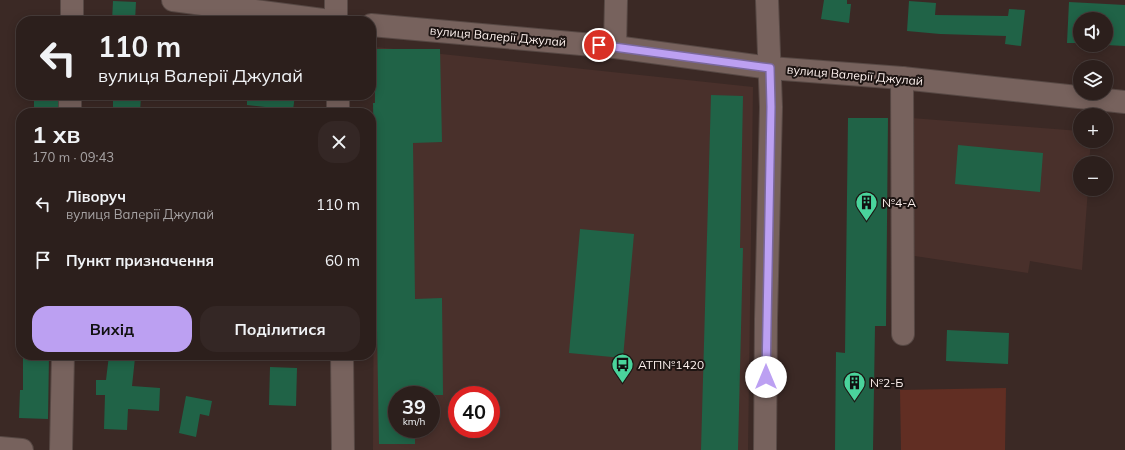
<!DOCTYPE html>
<html lang="uk">
<meta charset="utf-8">
<style>
body{margin:0;font-family:Mulish,sans-serif;background:#342725;color:#f1f3f6;height:100vh;display:flex;flex-direction:column;font-size:15px;white-space:nowrap}
*{box-sizing:border-box;margin:0}
p{font-size:13px;color:#a6a2a3}
.icon{flex:none;width:22px;height:22px;fill:none;stroke:currentColor;stroke-width:2;stroke-linecap:round;stroke-linejoin:round}
.map{position:relative;flex:1;overflow:hidden}
.drawer{position:absolute;left:16px;top:108px;width:360px;height:252px;display:flex;flex-direction:column;background:#2c1f1c;border-radius:16px;box-shadow:0 2px 10px #0003,0 0 0 1px #483d3b}
.drawer>*{flex:none}
.top-card{position:absolute;left:16px;top:16px;width:360px;height:84px;border-radius:16px;box-shadow:0 2px 10px #0003,0 0 0 1px #483d3b;background:#2c1f1c;color:#f1f3f6;overflow:hidden}
.tools{position:absolute;left:1073px;top:12px;display:grid;gap:8px}
.tools a{display:grid;place-items:center;width:40px;height:40px;border-radius:50%;background:#2c1f1c;box-shadow:0 2px 10px #0003,0 0 0 1px #483d3b;font-size:20px}
.speed{position:absolute;left:388px;top:386px;display:flex;gap:8px;font-size:20px;font-weight:700;text-align:center}
.speed>*{display:grid;place-content:center;width:52px;height:52px;border-radius:50%;background:#2c1f1c;box-shadow:0 2px 10px #0003,0 0 0 1px #483d3b;line-height:1}
.speed small{font-size:10px;font-weight:400}
.speed .limit{border:6px solid #d22;background:#fff;color:#111}
.pin{position:absolute;display:grid;place-items:center;width:34px;height:34px;color:#fff;margin:-17px;border:2px solid #fff;border-radius:50%;box-shadow:0 1px 4px #0007}
.me{position:absolute;width:44px;margin:-22px;rotate:0deg;stroke-linejoin:round;filter:drop-shadow(0 0 3px #0008)}
.turn{display:flex;align-items:center;gap:14px;height:84px;padding:0 16px;font-size:18px}
.turn .icon{width:52px;height:52px;stroke-width:2.5}
.turn b{display:block;font-size:28px;line-height:34px}
.round{display:grid;place-items:center;flex:none;width:42px;height:42px;border-radius:16px;background:#342725}
.summary{display:flex;align-items:center;justify-content:space-between;height:68px;padding:0 16px}
h1{font-size:24px;font-weight:700;line-height:30px}
.primary-button{display:flex;gap:8px;margin-top:auto;padding:8px 16px}
.primary-button a{flex:1;height:46px;border-radius:16px;background:#bca0f2;color:#111;font-size:16px;font-weight:700;line-height:46px;text-align:center}
.primary-button a+a{background:#342725;color:#f1f3f6}
ul{padding:0;list-style:none}
li{display:flex;align-items:center;gap:12px;height:56px;padding:0 16px}
li div{flex:1}
li b{display:block;font-size:15px}
li em{font-style:normal}
.map>svg:first-child{display:block}
</style>
<div class="map">
<svg width="1125" height="450" viewBox="0 0 1125 450">
<rect width="100%" height="100%" fill="#3b2925"/>
<g fill="#49302b" fill-rule="evenodd">
<path d="M375 47 753 87 748 450H373ZM397 395H431V429H397ZM457 395H491V429H457Z"/>
<polygon points="911,118 1080,131 1080,141 1091,141 1089,163 1080,163 1080,189 1088,189 1082,270 1030,261 1028,273 908,255"/>
</g>
<polygon fill="#612e23" points="1006,388 1005,450 901,450 900,390"/>
<g fill="#206347">
<polygon points="824,0 847,0 847,4 851,4 849,23 821,19"/>
<polygon points="113,1 136,2 135,21 112,21"/>
<polygon points="909,1 936,3 935,15 1008,16 1009,9 1025,10 1021,46 1005,44 1006,36 940,34 907,31"/>
<polygon points="1069,2 1125,5 1125,46 1106,45 1106,19 1080,19 1080,43 1067,43"/>
<polygon points="375,49 440,49 442,142 413,143 415,299 442,298 443,395 397,395 397,429 415,429 415,444 379,444 373,103 375,103"/>
<rect x="34" y="95" width="24" height="18"/>
<polygon points="113,95 141,95 140,113 113,113"/>
<polygon points="247,95 295,95 293,110 247,105"/>
<polygon points="711,95 743,96 740,248 743,248 738,450 701,450"/>
<polygon points="848,118 888,118 886,326 875,326 873,450 835,450 836,352 845,353"/>
<polygon points="958,145 1043,153 1040,192 955,184"/>
<polygon points="580,229 634,234 623,358 569,353"/>
<polygon points="947,330 1009,333 1008,364 946,361"/>
<polygon points="23,355 49,355 48,419 19,418 20,390 23,390"/>
<polygon points="109,355 135,358 132,386 160,388 159,411 128,409 127,430 104,429 105,395 96,395 96,380 106,380"/>
<polygon points="270,367 297,368 296,406 269,405"/>
<polygon points="186,396 212,401 209,416 200,414 196,437 179,433"/>
</g>
<g fill="none" stroke-linecap="round" stroke-linejoin="round">
<defs>
<g id="minor">
<polyline points="173,0 330,21"/>
<polyline points="336,0 336,21"/>
<polyline points="72,21 72,0"/>
<polyline points="371,25 615,47 770,68 902,78 1125,102"/>
<polyline points="615,47 616,0"/>
<polyline points="902,78 903,334"/>
<polyline points="338,95 338,113"/>
<polyline points="70,113 70,95"/>
<polyline points="342,355 343,450"/>
<polyline points="0,448 22,450"/>
<polyline points="61,450 63,355"/>
<polyline points="765,450 766,319 771,107 767,0"/>
</g>
</defs>
<use href="#minor" stroke="#574844" stroke-width="24"/>
<use href="#minor" stroke="#77625d" stroke-width="22"/>
</g>
<g fill="none" stroke-linecap="round" stroke-linejoin="round">
<defs>
<polyline id="route" points="599,45 770,68 771,107 766,377"/>
</defs>
<use href="#route" stroke="#7a689d" stroke-width="10"/>
<use href="#route" stroke="#bca0f2" stroke-width="7"/>
</g>
<defs>
<symbol id="building-pin" viewBox="-11 -11 22 30"><path d="M0 17L-7.5 6A9.5 9.5 0 1 1 7.5 6Z" fill="#4ad49c" stroke="#1d1412"/><path d="M-4-6H4V6H1V3H-1V6H-4ZM-2.5-4.3h1.7v1.8h-1.7ZM.8-4.3h1.7v1.8H.8ZM-2.5-1h1.7V.8h-1.7ZM.8-1h1.7V.8H.8Z" fill="#111"/></symbol>
<symbol id="bus-pin" viewBox="-11 -11 22 30"><path d="M0 17L-7.5 6A9.5 9.5 0 1 1 7.5 6Z" fill="#4ad49c" stroke="#1d1412"/><path d="M-5-6H5V4H4V6H2V4H-2V6H-4V4H-5ZM-3.5-4V0h7V-4ZM-3.5 1.2v1.5H-2V1.2ZM2 1.2v1.5H3.5V1.2Z" fill="#111"/></symbol>
</defs>
<g fill-rule="evenodd">
<use href="#building-pin" x="854" y="190" width="25" height="34"/>
<use href="#bus-pin" x="610" y="352" width="25" height="34"/>
<use href="#building-pin" x="842" y="370" width="25" height="34"/>
</g>
<g text-anchor="middle" dominant-baseline="central" stroke-width="4" stroke-linejoin="round" paint-order="stroke">
<g font-size="12" fill="#fef2ef" stroke="#1d1412">
<text transform="translate(498 36) rotate(5)">вулиця Валерії Джулай</text>
<text transform="translate(855 75) rotate(5)">вулиця Валерії Джулай</text>
</g>
<g font-size="12" fill="#fef2ef" stroke="#1d1412" text-anchor="start">
<text x="882" y="202">№4-А</text>
<text x="638" y="364">АТП№1420</text>
<text x="870" y="382">№2-Б</text>
</g>
</g>
</svg>
<div class="tools">
<a><svg class="icon" aria-label="sound" viewBox="0 0 24 24"><path d="M4 9h4l5-4v14l-5-4H4zM17 9q2 3 0 6"/></svg></a>
<a><svg class="icon" aria-label="layers" viewBox="0 0 24 24"><path d="M12 4l9 5-9 5-9-5zM3 14l9 5 9-5"/></svg></a>
<a>+</a>
<a>−</a>
</div>
<div class="speed"><div>39<small>km/h</small></div><div class="limit">40</div></div>
<div class="pin" style="left:599px;top:45px;background:#d93025"><svg class="icon" aria-label="arrive" viewBox="0 0 24 24"><path d="M6 21V4h12l-3 4 3 4H6"/></svg></div>
<svg class="me" style="left:766px;top:377px" viewBox="-20 -20 40 40"><circle r="19" fill="#fff"/><path d="M0-13L10 11 0 6-10 11z" fill="#bca0f2"/></svg>
<div class="top-card">
<div class="turn"><svg class="icon" aria-label="left" viewBox="0 0 24 24"><path d="M17 20v-9H6M10 6l-5 5 5 5"/></svg><div><b>110 m</b>вулиця Валерії Джулай</div></div>
</div>
<section class="drawer">
<div class="summary"><div><h1>1 хв</h1><p>170 m · 09:43</p></div><a class="round"><svg class="icon" aria-label="close" viewBox="0 0 24 24"><path d="M6 6l12 12M18 6L6 18"/></svg></a></div>
<ul>
<li><svg class="icon" aria-label="left" viewBox="0 0 24 24"><path d="M17 20v-9H6M10 6l-5 5 5 5"/></svg><div><b>Ліворуч</b><p>вулиця Валерії Джулай</p></div><em>110 m</em></li>
<li><svg class="icon" aria-label="arrive" viewBox="0 0 24 24"><path d="M6 21V4h12l-3 4 3 4H6"/></svg><div><b>Пункт призначення</b></div><em>60 m</em></li>
</ul>
<div class="primary-button"><a>Вихід</a><a>Поділитися</a></div>
</section>
</div>
